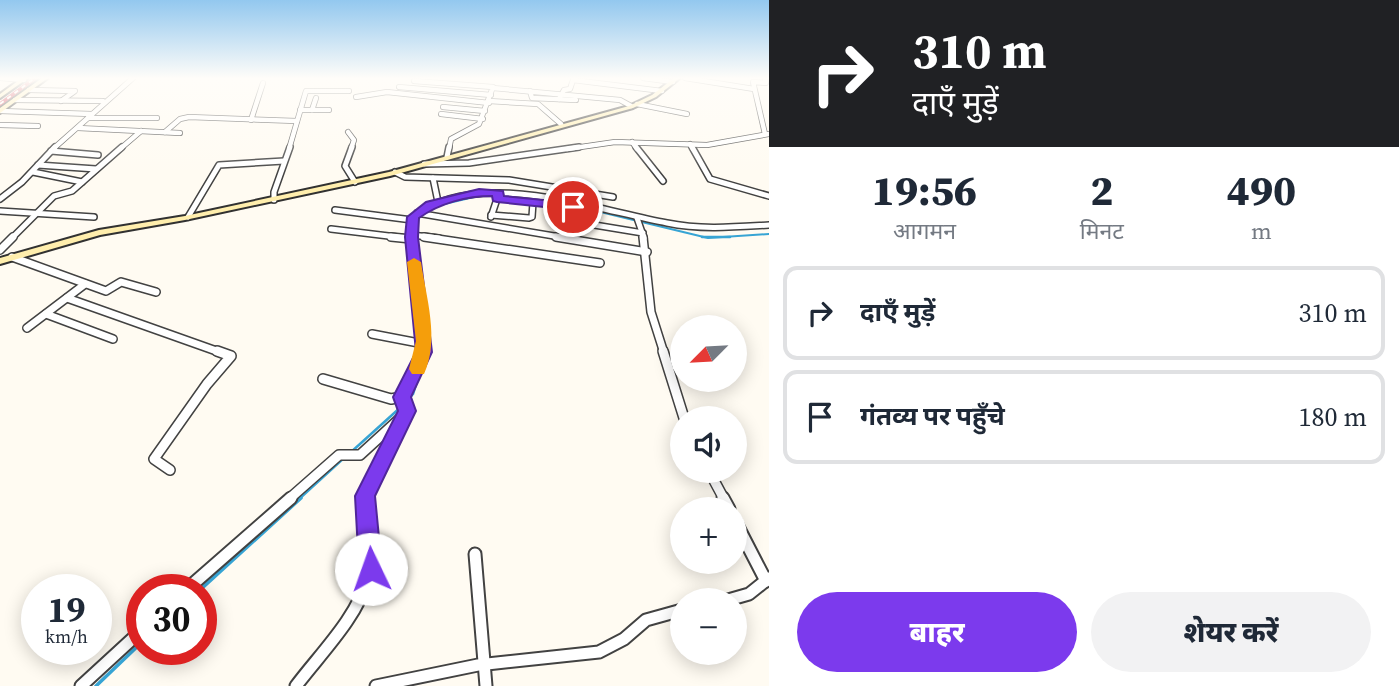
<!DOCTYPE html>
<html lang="hi">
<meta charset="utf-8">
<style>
body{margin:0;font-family:"Source Serif 4","Noto Sans Devanagari",serif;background:#f2f2f3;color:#1f2937;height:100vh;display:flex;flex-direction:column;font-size:26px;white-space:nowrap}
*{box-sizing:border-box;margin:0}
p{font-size:23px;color:#747a83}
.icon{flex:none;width:38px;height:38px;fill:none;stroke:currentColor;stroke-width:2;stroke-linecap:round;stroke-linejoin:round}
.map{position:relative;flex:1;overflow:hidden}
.drawer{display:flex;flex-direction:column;background:#fff;width:630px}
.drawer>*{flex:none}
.banner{background:#202124;color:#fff;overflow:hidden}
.needle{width:46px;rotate:246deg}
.controls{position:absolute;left:670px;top:315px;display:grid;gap:14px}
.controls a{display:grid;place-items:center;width:77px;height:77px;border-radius:50%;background:#fff;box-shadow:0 4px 18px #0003;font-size:35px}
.speed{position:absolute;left:21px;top:574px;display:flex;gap:14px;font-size:35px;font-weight:700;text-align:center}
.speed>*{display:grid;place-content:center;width:91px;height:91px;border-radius:50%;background:#fff;box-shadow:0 4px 18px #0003;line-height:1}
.speed small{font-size:18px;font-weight:400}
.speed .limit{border:10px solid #d22;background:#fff;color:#111}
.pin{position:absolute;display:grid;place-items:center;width:60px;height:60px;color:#fff;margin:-30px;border:4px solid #fff;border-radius:50%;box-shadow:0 2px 7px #0007}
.me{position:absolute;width:77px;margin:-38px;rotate:357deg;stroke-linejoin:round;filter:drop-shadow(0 0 5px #0008)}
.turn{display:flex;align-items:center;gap:24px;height:147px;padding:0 28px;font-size:32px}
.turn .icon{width:91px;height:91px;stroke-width:2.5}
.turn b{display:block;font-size:49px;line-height:60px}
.eta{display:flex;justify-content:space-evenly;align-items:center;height:119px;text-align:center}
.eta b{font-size:42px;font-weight:800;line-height:49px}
.cta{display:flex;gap:14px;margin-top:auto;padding:14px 28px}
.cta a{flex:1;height:80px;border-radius:42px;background:#7c3aed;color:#fff;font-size:28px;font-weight:800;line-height:80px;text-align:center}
.cta a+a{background:#f2f2f3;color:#1f2937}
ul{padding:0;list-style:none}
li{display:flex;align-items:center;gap:21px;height:94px;margin:0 14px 10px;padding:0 14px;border:4px solid #e0e1e3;border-radius:14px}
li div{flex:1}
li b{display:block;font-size:26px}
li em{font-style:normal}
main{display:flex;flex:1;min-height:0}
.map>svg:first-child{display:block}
</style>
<main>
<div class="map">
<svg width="769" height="686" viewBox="0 0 769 686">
<rect width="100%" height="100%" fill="#fffbf2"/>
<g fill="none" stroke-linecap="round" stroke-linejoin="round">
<g stroke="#37a4d4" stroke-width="2">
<polyline points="498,196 559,202 708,238 769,234"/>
<polyline points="436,206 474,197"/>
</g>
<g stroke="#37a4d4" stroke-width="2.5">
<polyline points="702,237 730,237"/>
<polyline points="417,252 427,343"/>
<polyline points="407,401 413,394 425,356"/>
<polyline points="350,453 402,406"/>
<polyline points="299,499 345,457"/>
</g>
<g stroke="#37a4d4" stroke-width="3.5">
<polyline points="200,590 301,498"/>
<polyline points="96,686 142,642"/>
</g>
<defs>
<g id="street-far4">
<polyline points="0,78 24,80"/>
<polyline points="643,78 673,82"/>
<polyline points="685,78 754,89"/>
<polyline points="765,78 766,83 753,82 765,134"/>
<polyline points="414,81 493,87 479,124 451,139 449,149"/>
<polyline points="399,87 491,95"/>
<polyline points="493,88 620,100 631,106"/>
<polyline points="29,90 75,91 61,101"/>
<polyline points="530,91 532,98 576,100"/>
<polyline points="356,97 387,92 489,103"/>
<polyline points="559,99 564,90 570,89 573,80 662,91"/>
<polyline points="15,100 103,101"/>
<polyline points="489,101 538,104 561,124"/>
<polyline points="637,104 687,114"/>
<polyline points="443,107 485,111"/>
<polyline points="300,110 329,110"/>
<polyline points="312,110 316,98"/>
<polyline points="0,111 92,114"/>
<polyline points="441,114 483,119"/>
<polyline points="88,118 157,118"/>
<polyline points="251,120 263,83"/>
<polyline points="0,125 38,126"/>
<polyline points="78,128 180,133"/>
<polyline points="165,132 180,119 189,117 297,121"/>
<polyline points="348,132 354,140 351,149"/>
<polyline points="632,142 637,149"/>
<polyline points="690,144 693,149"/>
<polyline points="53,149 133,78"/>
<polyline points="120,149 141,131"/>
<polyline points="289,149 306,91 349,91"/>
<polyline points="567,149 615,142 707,145 769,134"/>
</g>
<g id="street-far3">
<polyline points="352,147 345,166 355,182"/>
<polyline points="636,147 663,181"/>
<polyline points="692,147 710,179 769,196"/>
<polyline points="51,151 98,155"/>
<polyline points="447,157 449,147"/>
<polyline points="424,164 469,163 579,147"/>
<polyline points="38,165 96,169"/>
<polyline points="33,172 82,182"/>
<polyline points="395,172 405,177 509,180 613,197"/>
<polyline points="433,178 438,202"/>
<polyline points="0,199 22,182 55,147"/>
<polyline points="274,200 274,192 290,147"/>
<polyline points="335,210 412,220"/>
<polyline points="0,211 94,217"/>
<polyline points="417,213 566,238"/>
<polyline points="491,215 529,218 532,217 533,202"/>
<polyline points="188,217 219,165 284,161"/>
<polyline points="491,217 499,193"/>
<polyline points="552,218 643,233"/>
<polyline points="637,218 644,238"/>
<polyline points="331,229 405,238"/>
<polyline points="411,235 439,238"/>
<polyline points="12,238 54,196 72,191 122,147"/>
<path d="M412 238 413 217C477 166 595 210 667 223 701 230 735 227 769 225"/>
</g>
<g id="street-far2">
<polyline points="391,237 411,239"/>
<polyline points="412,237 424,353"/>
<polyline points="424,237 600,263"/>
<polyline points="556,237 647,252"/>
<polyline points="643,237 651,312 664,353"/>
<polyline points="0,250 13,237"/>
<polyline points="12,257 106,291 121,282 156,292"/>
<polyline points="67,298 222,353"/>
<polyline points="46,314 113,339"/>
<polyline points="27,328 85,284"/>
<polyline points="372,334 424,344"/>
</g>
<g id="street-far1">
<polyline points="663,351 684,418"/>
<polyline points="323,379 391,399 402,397"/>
<polyline points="170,470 154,459 207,384 231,356 217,351"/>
<polyline points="709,471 724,499"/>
<polyline points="289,499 339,455 360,455 406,413 402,397 424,351"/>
<polyline points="365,499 401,420"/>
</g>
<g id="street">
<polyline points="723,498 729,509"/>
<polyline points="735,521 766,581"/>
<polyline points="475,554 486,686"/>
<polyline points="186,590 291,498"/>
<polyline points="728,600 749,594 769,578"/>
<polyline points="81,686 142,630"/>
<path d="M296 686C320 654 357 618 368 578 375 553 368 523 365 498"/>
<polyline points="376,686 478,665 599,652 624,639 646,620 682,610"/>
</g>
<g id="secondary">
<polygon points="22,78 28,78 0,98 0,94"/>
<polygon points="42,78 48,78 0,113 0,108"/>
<polygon points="674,78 680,78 656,97 633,108 390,176 185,220 100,235 0,264 0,258 99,230 185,216 389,172 629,106 652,95"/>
</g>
</defs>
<use href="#street-far4" stroke="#424242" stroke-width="6"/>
<use href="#street-far3" stroke="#424242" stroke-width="8"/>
<use href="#street-far2" stroke="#424242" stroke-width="10"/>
<use href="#street-far1" stroke="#424242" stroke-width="12"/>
<use href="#street" stroke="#424242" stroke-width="15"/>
<use href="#secondary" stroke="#313131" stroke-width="4"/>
<use href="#street-far4" stroke="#fff" stroke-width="4.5"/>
<use href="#street-far3" stroke="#fff" stroke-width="5"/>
<use href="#street-far2" stroke="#fff" stroke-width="7"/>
<use href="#street-far1" stroke="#fff" stroke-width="9"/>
<use href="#street" stroke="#fff" stroke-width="11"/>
<use href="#secondary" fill="#ffeead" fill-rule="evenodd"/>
<defs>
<polyline id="rail" points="0,104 35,78"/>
</defs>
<use href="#rail" stroke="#c72038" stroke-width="3.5"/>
<use href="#rail" stroke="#fff" stroke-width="2" stroke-dasharray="4.5" stroke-linecap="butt"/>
</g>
<linearGradient id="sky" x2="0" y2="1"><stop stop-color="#93c8ef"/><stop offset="0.45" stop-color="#fffdf9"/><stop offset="1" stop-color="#fffdf9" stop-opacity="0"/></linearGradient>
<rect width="769" height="174" fill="url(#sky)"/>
<path fill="#7c3aed" stroke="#51269a" stroke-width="2" d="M479 189 503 191 504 196 573 203 579 207 573 210 497 202 493 201 492 196C467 196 440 203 419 218L418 237 432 352 411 397 416 411 375 496 382 569 379 577 371 580 363 577 359 569 355 496 398 411 393 397 416 352 405 237 407 217 426 202Z"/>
<path fill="#f59e0b" d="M414 258 421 262C426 297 440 340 424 374H412L409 369 416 341 407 262Z"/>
</svg>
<div class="controls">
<a><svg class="needle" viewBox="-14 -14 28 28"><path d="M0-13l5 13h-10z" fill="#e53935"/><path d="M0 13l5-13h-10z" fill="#747a83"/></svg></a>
<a><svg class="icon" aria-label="sound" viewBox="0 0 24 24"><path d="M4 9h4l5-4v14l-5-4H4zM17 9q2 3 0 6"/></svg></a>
<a>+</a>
<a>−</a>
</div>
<div class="speed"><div>19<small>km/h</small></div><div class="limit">30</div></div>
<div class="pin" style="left:573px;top:207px;background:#d93025"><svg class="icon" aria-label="arrive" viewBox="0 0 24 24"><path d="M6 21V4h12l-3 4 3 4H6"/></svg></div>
<svg class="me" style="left:371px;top:569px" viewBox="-20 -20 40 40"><circle r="19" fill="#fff"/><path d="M0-13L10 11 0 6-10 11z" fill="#7c3aed"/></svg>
</div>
<section class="drawer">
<div class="banner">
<div class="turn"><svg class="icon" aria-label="right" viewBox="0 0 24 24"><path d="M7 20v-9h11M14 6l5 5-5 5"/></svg><div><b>310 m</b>दाएँ मुड़ें</div></div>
</div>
<div class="eta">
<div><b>19:56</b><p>आगमन</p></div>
<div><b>2</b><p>मिनट</p></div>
<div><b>490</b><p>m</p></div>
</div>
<ul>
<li><svg class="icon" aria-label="right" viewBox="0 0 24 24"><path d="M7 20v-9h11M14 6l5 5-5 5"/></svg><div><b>दाएँ मुड़ें</b></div><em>310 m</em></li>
<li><svg class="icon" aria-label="arrive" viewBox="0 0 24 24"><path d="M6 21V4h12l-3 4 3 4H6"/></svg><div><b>गंतव्य पर पहुँचे</b></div><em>180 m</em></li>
</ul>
<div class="cta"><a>बाहर</a><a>शेयर करें</a></div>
</section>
</main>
